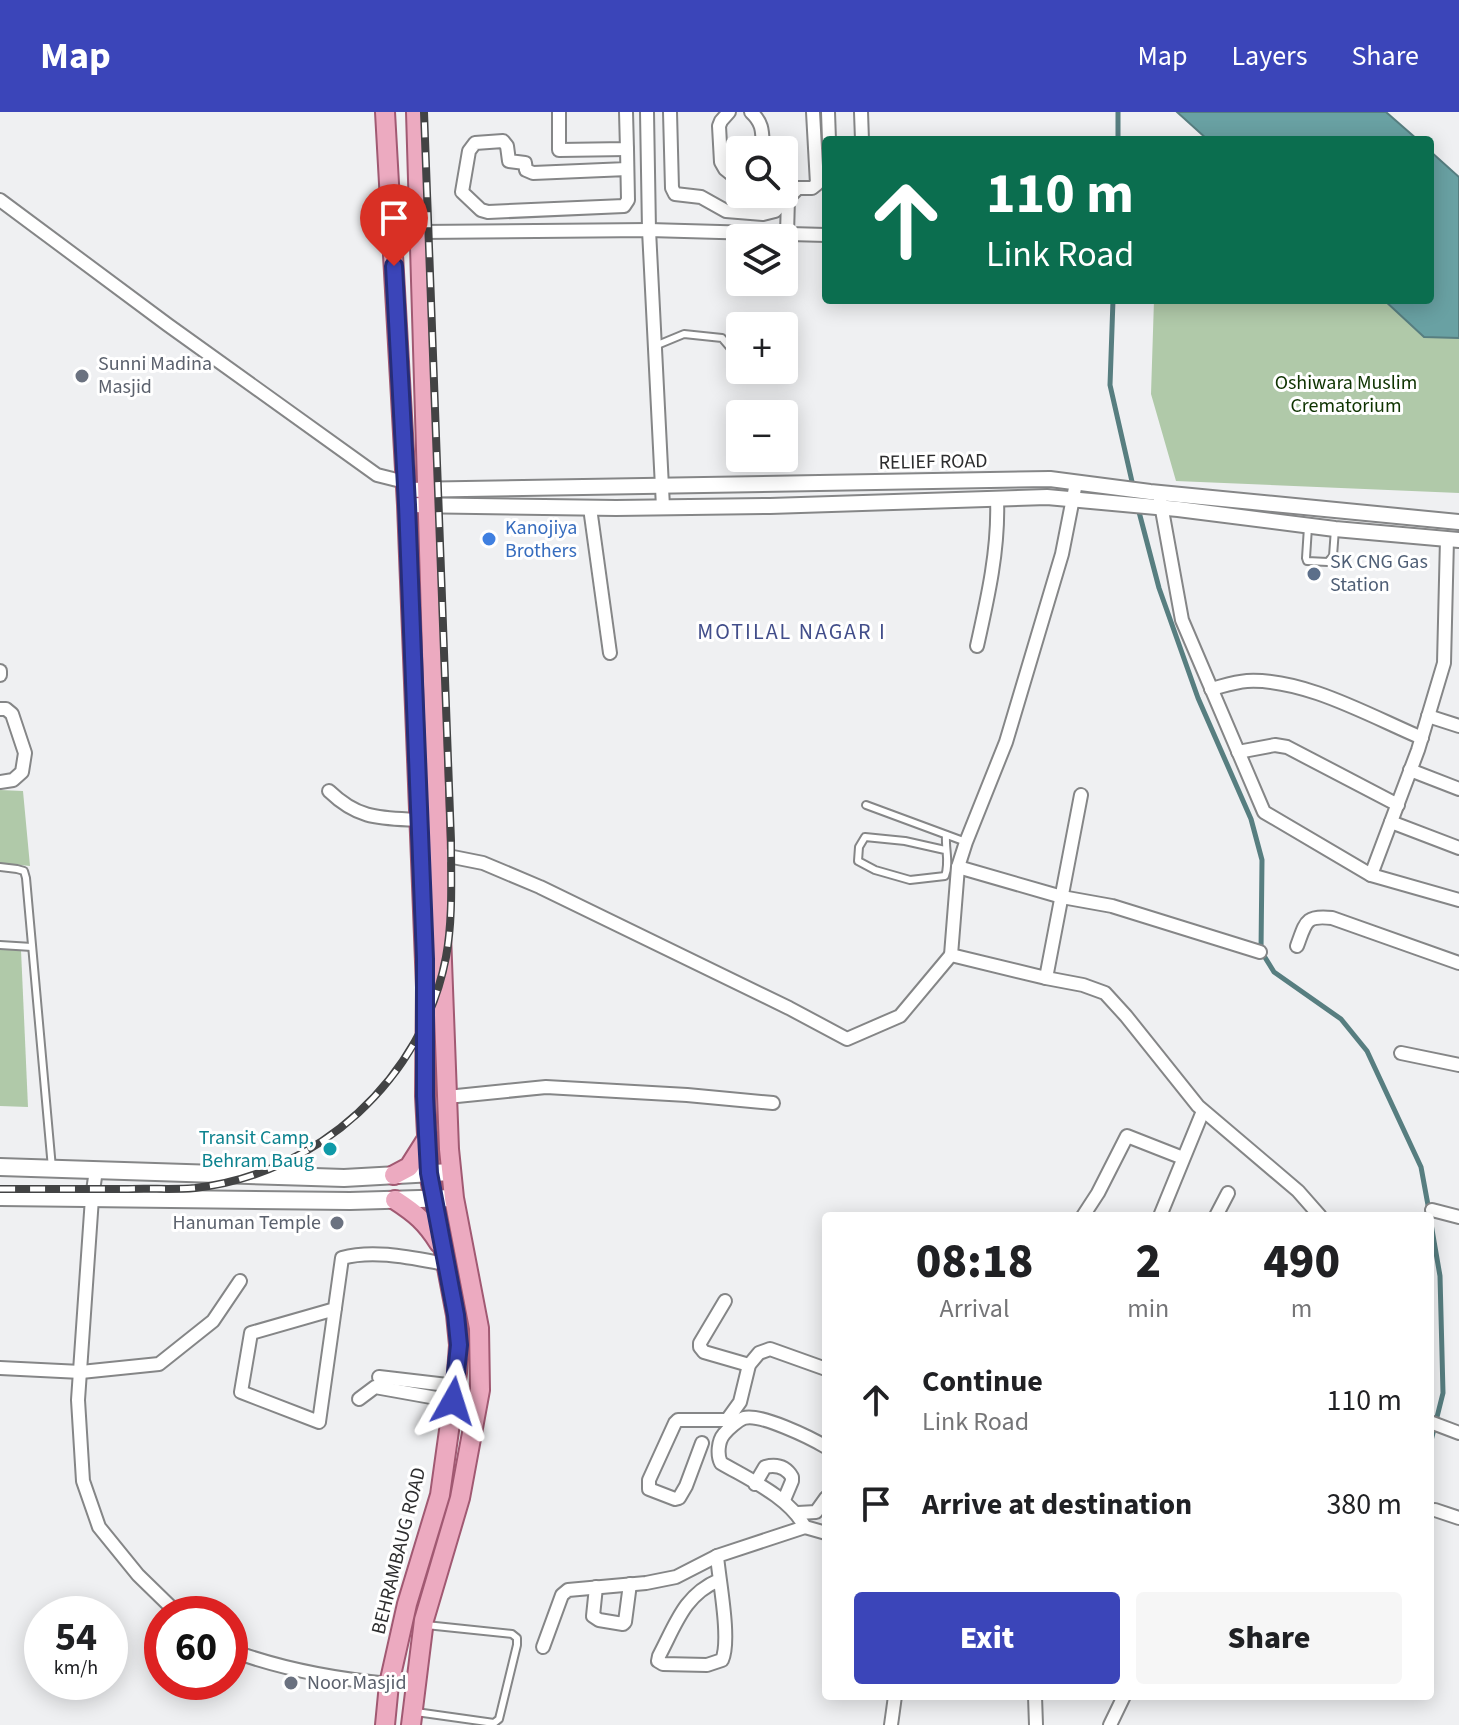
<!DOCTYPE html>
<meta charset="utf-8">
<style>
body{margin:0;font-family:"Source Sans 3",sans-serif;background:#f6f6f6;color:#202124;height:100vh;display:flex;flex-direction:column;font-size:30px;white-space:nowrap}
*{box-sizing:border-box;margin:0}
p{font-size:26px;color:#757577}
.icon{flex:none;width:44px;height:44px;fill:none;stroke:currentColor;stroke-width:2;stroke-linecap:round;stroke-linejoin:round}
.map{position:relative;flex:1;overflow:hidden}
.sheet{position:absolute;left:822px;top:1100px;width:612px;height:488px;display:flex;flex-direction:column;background:#fff;border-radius:8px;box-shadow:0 4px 20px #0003}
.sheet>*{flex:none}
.banner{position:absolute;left:822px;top:24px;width:612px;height:168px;border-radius:8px;box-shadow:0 4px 20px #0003;background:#0b6e4f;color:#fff;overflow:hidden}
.buttons{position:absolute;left:726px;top:24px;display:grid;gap:16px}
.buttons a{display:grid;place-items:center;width:72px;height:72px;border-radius:8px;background:#fff;box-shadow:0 4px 20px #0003;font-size:40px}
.speed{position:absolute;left:24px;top:1484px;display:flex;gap:16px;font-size:40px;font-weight:700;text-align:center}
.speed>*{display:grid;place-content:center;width:104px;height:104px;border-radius:50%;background:#fff;box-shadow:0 4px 20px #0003;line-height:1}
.speed small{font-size:20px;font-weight:400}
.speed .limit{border:12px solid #d22;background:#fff;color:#111}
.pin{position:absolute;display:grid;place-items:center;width:68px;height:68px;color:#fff;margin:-82px -34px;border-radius:50% 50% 50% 0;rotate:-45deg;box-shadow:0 0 8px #0007}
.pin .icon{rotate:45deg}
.me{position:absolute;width:88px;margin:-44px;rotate:6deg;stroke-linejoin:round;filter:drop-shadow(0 0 6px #0008)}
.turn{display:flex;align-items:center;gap:28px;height:168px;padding:0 32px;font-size:36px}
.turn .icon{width:104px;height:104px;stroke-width:2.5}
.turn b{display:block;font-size:56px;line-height:68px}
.eta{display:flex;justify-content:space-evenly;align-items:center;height:136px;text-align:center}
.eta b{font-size:48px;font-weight:800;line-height:56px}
.primary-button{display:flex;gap:16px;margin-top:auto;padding:16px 32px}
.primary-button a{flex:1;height:92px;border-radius:8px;background:#3b45b9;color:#fff;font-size:32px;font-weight:800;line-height:92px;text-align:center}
.primary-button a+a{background:#f6f6f6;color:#202124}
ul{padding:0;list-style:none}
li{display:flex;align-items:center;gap:24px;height:104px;padding:0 32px}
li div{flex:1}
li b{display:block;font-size:30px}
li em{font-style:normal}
header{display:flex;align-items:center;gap:48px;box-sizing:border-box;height:112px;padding:0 40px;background:#3b45b9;color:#fff}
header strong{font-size:38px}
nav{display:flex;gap:44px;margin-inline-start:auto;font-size:28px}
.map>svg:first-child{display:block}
</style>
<header>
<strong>Map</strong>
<nav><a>Map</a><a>Layers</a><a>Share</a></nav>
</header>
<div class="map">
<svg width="1459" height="1613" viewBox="0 0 1459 1613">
<rect width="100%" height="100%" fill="#eff0f2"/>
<g fill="#b0c9a9">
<polygon points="1154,188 1384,188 1424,225 1459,226 1459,381 1176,369 1151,282"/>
<polygon points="0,678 23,679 30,754 0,751"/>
<polygon points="0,837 21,838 28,995 0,994"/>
</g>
<g fill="#69a1a3" stroke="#577e80" stroke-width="2">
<polygon points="1177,0 1386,0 1418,28 1208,28"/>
<polygon points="1430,39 1459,65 1459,226 1424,225 1384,188 1430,188"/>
</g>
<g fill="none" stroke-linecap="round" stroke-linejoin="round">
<g stroke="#577e80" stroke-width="5">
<polyline points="1118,28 1118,0"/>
<polyline points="1113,188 1110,273 1133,374"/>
<polyline points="1138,396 1159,476 1198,586 1251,707 1262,748 1261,839 1274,860 1341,907 1367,939 1421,1055 1430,1104"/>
<polyline points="1430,1106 1440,1164 1443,1281 1430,1333"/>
</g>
<defs>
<g id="service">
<polyline points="655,234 684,222 722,226 740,247"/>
<polyline points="1308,415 1306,446 1307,449 1328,450 1333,444 1335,417"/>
<polyline points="866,693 966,730"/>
<path d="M945 738 905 729 865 725 859 735 858 749 875 758 910 768 945 764C950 751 945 737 946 723"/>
<polyline points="0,755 17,757 24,759 26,766 52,1056"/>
<polyline points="0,833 32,835"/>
<polyline points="416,1600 494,1611 499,1607 517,1533 517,1526 512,1522 426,1513"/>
</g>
<g id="minor">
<polyline points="559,0 559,38 627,37 626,0"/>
<polyline points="647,0 649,118 663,395"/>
<polyline points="670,0 672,76 675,82 701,85 726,99 763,102 775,99 798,76 812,76 817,72 813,0"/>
<polyline points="729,0 721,9 719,14 721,50 725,57 740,69"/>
<path d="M751 0C764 12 762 21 763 38"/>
<polyline points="828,0 829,28"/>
<polyline points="861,0 862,28"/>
<polyline points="627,37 628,88 624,94 488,100 481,98 462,80 469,39 475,31 503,29 507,34 509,49 525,51 526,58 533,61 627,57"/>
<polyline points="0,88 168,213 377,363 405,370"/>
<polyline points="420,120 649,118 826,123"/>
<polyline points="787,122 788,86"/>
<polyline points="1076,371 1062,442 1006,630 966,730 958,755 951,843 1046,866 1081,683"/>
<polyline points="1160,387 1182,508 1264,700 1371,763 1459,788"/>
<polyline points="590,396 610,541"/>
<path d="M977 534C988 485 999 436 997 387"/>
<polyline points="0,559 0,563"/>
<path d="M1211 577C1223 574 1235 570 1247 569 1304 566 1370 604 1422 626"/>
<polyline points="0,597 6,597 12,602 25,641 22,660 13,668 0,670"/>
<polyline points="1428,604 1459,614"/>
<polyline points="1238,640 1275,633 1287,635 1398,693"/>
<polyline points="1410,658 1459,677"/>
<path d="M329 679C359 708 381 706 419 708"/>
<polyline points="1391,710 1459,736"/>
<polyline points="438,742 483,751 540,775 789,896 847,927 900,904 951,843"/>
<polyline points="958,755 1062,785 1112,794 1260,840"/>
<polyline points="1371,763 1418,638 1444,551 1447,427"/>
<path d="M1297 834C1306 810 1305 803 1332 806L1459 851"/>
<polyline points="1046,866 1083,873 1105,881 1126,904 1198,994 1298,1079 1320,1104"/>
<polyline points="1401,941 1459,953"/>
<polyline points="447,985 546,975 687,983 773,991"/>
<polyline points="96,1058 92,1086 78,1288 83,1369 99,1415 138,1463 178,1502"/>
<polyline points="1432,1098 1459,1105"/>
<polyline points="1083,1104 1098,1081 1127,1024 1183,1046"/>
<polyline points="1160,1104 1203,999"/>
<polyline points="1216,1104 1228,1081"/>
<polyline points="725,1189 700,1231 700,1235 704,1240 749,1253"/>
<path d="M335 1197 251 1221 241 1280 319 1310 342 1146C374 1137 412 1146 445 1152"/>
<polyline points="0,1256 81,1260 159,1252 213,1209 240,1169"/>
<polyline points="379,1265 456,1274"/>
<polyline points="359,1287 375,1275 453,1289"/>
<polyline points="1430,1310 1459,1321"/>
<polyline points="702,1331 686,1374 679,1386 675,1387 649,1377 649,1368 675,1311 678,1308 727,1308 740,1290 749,1253 759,1241 770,1237 826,1257"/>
<path d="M755 1372 765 1355C777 1352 786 1355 792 1365V1369L784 1388"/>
<polyline points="1435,1398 1459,1406"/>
<polyline points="798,1401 816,1400 826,1386"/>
<path d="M805 1415C789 1385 750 1368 721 1351 717 1343 718 1329 724 1322 728 1317 738 1308 744 1306 760 1301 811 1326 826 1335"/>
<path d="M719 1468C684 1483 676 1512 659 1544L658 1549 663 1552 707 1553 722 1548C731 1528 719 1468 717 1444L805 1415 826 1421"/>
<polyline points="596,1475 593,1504 599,1508 623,1512 625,1510 630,1472"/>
<polyline points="543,1535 562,1483 568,1478 646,1471 676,1465 717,1444"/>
<path d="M230 1538C281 1557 335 1567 389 1572"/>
<polyline points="1035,1584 1036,1613"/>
<polyline points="891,1613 895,1584"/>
<polyline points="1110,1613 1124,1584"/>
</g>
<g id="tertiary">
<polyline points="406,378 1050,367 1150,380 1459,410"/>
<polyline points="407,393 616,396 770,394 1047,385 1178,397 1335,417 1459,428"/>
</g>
<g id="secondary">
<polyline points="0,1055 344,1066 451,1060"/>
<polyline points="0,1085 350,1089 454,1086"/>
</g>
<g id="primary">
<polyline points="394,1063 409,1055 428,1025"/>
<path d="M395 1088C415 1101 426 1110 439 1131"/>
<polyline points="385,1613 389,1572 407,1492 440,1383 457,1261 459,1233 456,1203 429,1061 425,984 426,875 407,393 385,0"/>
<polyline points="411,1613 424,1508 460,1386 480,1278 479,1216 454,1086 449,1037 438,742 416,0"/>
</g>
</defs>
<use href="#service" stroke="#858687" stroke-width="10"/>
<use href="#minor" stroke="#858687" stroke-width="16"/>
<use href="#tertiary" stroke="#858687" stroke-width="18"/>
<use href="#secondary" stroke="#858687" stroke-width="20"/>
<use href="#primary" stroke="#a15972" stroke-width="22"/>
<use href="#service" stroke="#fff" stroke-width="6"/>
<use href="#minor" stroke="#fff" stroke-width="12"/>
<use href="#tertiary" stroke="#fff" stroke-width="14"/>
<use href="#secondary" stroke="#fff" stroke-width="16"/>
<use href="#primary" stroke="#ecaac0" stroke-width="18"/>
<defs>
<path id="rail" d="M0 1077C43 1077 85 1077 128 1077 150 1076 173 1078 195 1076 318 1062 423 967 446 845 453 807 451 768 451 729L424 0"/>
</defs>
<use href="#rail" stroke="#424344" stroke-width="8"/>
<use href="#rail" stroke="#fff" stroke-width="5" stroke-dasharray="15" stroke-linecap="butt"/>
</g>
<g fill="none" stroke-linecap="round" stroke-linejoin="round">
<defs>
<polyline id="route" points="394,154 407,393 425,847 425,984 429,1061 456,1203 459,1233 453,1289"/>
</defs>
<use href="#route" stroke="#262d78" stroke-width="20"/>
<use href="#route" stroke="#3b45b9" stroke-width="14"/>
</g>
<g fill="#6b7280" stroke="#fff" stroke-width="3">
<circle cx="82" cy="264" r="8"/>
<circle cx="337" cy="1111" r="8"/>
<circle cx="291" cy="1571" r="8"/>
</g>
<circle fill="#3f7fe0" stroke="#fff" stroke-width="3" cx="489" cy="427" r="8"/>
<circle fill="#5c6f8a" stroke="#fff" stroke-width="3" cx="1314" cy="462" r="8"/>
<circle fill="#0f9aa8" stroke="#fff" stroke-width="3" cx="330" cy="1037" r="8"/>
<g text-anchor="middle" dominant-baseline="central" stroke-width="6" stroke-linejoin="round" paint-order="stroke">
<g font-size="20" fill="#5b616d" stroke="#fff" text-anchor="start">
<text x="98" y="252">Sunni Madina<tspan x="98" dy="23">Masjid</tspan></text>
<text x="321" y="1111" text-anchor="end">Hanuman Temple</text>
<text x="307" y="1571">Noor Masjid</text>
</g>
<g font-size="20" fill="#0e3300" stroke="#fff">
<text x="1346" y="271">Oshiwara Muslim<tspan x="1346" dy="23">Crematorium</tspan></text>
</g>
<g font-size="20" fill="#2d2d2e" stroke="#fff">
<text transform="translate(933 350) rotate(-1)">RELIEF ROAD</text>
<text transform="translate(399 1439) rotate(-76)">BEHRAMBAUG ROAD</text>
</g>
<g font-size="20" fill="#366cbe" stroke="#fff" text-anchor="start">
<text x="505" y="416">Kanojiya<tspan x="505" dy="23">Brothers</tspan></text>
</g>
<g font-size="20" fill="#4e5e75" stroke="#fff" text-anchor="start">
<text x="1330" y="450">SK CNG Gas<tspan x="1330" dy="23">Station</tspan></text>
</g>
<g font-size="20" fill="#0d838f" stroke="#fff" text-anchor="end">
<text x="314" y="1026">Transit Camp,<tspan x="314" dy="23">Behram Baug</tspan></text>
</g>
<g font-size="22" letter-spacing="2" fill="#424e8a" stroke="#fff">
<text x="792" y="520">MOTILAL NAGAR I</text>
</g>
</g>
</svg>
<div class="buttons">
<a><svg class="icon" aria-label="search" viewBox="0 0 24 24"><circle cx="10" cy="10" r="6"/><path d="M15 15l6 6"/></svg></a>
<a><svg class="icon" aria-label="layers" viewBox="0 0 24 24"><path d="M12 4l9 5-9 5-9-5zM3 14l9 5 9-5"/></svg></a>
<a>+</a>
<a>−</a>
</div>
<div class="speed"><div>54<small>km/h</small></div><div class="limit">60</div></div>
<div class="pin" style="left:394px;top:154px;background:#d93025"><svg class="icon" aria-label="arrive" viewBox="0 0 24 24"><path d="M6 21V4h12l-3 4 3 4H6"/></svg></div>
<svg class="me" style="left:453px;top:1289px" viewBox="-20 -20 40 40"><path d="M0-17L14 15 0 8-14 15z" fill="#3b45b9" stroke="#fff" stroke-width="4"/></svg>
<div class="banner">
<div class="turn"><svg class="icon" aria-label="ahead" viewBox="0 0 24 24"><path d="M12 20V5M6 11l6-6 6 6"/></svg><div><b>110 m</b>Link Road</div></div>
</div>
<section class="sheet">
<div class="eta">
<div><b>08:18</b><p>Arrival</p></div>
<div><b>2</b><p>min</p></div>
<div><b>490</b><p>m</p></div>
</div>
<ul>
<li><svg class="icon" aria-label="ahead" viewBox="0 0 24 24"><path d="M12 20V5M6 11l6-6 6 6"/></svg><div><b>Continue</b><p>Link Road</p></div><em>110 m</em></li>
<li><svg class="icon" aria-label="arrive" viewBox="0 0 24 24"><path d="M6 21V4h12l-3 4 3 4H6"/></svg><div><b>Arrive at destination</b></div><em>380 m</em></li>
</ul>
<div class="primary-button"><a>Exit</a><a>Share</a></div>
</section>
</div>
